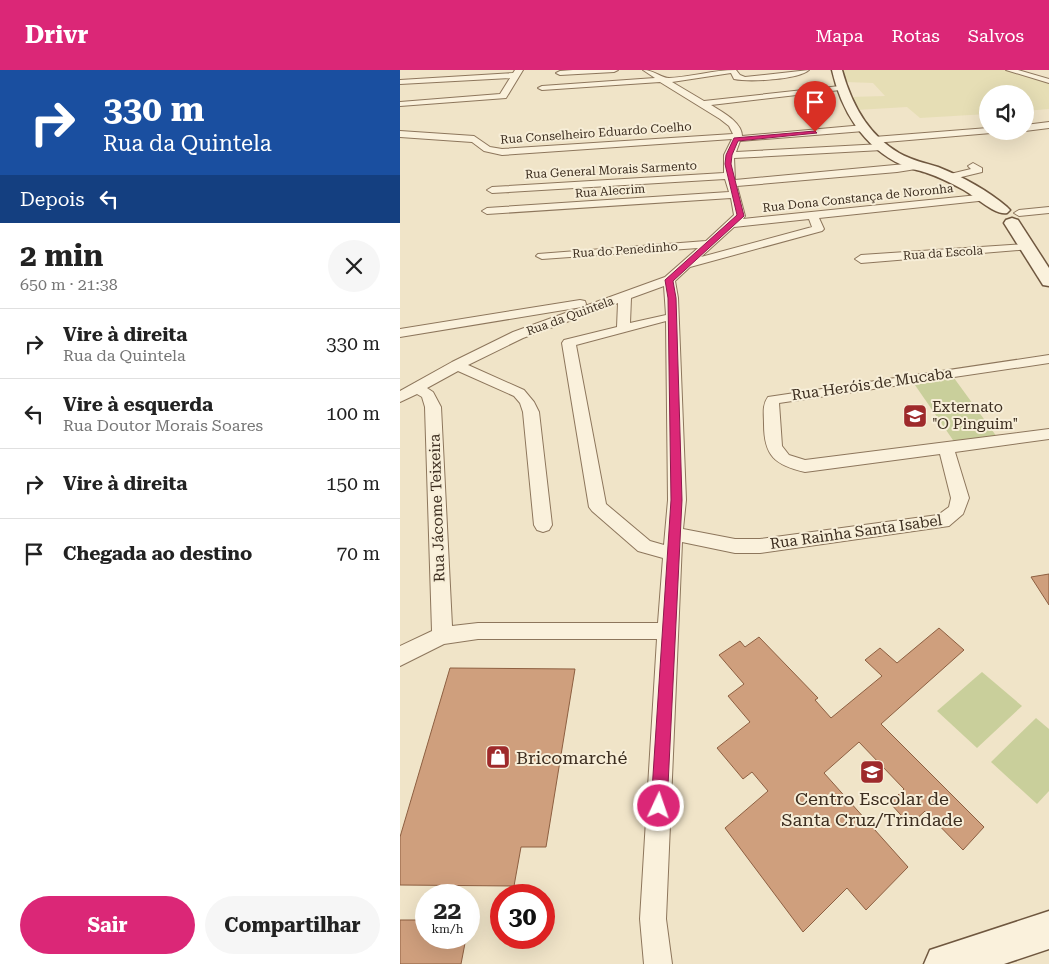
<!DOCTYPE html>
<html lang="pt">
<meta charset="utf-8">
<style>
body{margin:0;font-family:"Roboto Serif",serif;background:#f6f6f6;color:#222;height:100vh;display:flex;flex-direction:column;font-size:19px;white-space:nowrap}
*{box-sizing:border-box;margin:0}
p{font-size:16px;color:#767676}
.icon{flex:none;width:28px;height:28px;fill:none;stroke:currentColor;stroke-width:2;stroke-linecap:round;stroke-linejoin:round}
.map{position:relative;flex:1;overflow:hidden}
.panel{display:flex;flex-direction:column;background:#fff;width:400px}
.panel>*{flex:none}
.hud{background:#1a4fa0;color:#fff;overflow:hidden}
.buttons{position:absolute;left:579px;top:15px;display:grid;gap:10px}
.buttons a{display:grid;place-items:center;width:55px;height:55px;border-radius:50%;background:#fff;box-shadow:0 5px 20px #0002;font-size:25px}
.speed{position:absolute;left:15px;top:814px;display:flex;gap:10px;font-size:25px;font-weight:700;text-align:center}
.speed>*{display:grid;place-content:center;width:65px;height:65px;border-radius:50%;background:#fff;box-shadow:0 5px 20px #0002;line-height:1}
.speed small{font-size:12px;font-weight:400}
.speed .limit{border:8px solid #d22;background:#fff;color:#111}
.pin{position:absolute;display:grid;place-items:center;width:42px;height:42px;color:#fff;margin:-51px -21px;border-radius:50% 50% 50% 0;rotate:-45deg;box-shadow:0 0 5px #0007}
.pin .icon{rotate:45deg}
.me{position:absolute;width:55px;margin:-28px;rotate:3deg;stroke-linejoin:round;filter:drop-shadow(0 0 4px #0008)}
.turn{display:flex;align-items:center;gap:18px;height:105px;padding:0 20px;font-size:22px}
.turn .icon{width:65px;height:65px;stroke-width:2.5}
.turn b{display:block;font-size:35px;line-height:42px}
.then{display:flex;align-items:center;height:48px;padding:0 20px;background:#0003;gap:10px;font-size:19px}
.round{display:grid;place-items:center;flex:none;width:52px;height:52px;border-radius:26px;background:#f6f6f6}
.headline{display:flex;align-items:center;justify-content:space-between;height:85px;padding:0 20px}
h1{font-size:30px;font-weight:700;line-height:38px}
.button{display:flex;gap:10px;margin-top:auto;padding:10px 20px}
.button a{flex:1;height:58px;border-radius:30px;background:#db2777;color:#fff;font-size:20px;font-weight:700;line-height:58px;text-align:center}
.button a+a{background:#f6f6f6;color:#222}
ul{padding:0;list-style:none}
li{display:flex;align-items:center;gap:15px;height:70px;padding:0 20px;border-top:1px solid #e0e0e0}
li div{flex:1}
li b{display:block;font-size:19px}
li em{font-style:normal}
header{display:flex;align-items:center;gap:30px;box-sizing:border-box;height:70px;padding:0 25px;background:#db2777;color:#fff}
header strong{font-size:24px}
nav{display:flex;gap:28px;margin-inline-start:auto;font-size:18px}
main{display:flex;flex:1;min-height:0}
.map>svg:first-child{display:block}
</style>
<header>
<strong>Drivr</strong>
<nav><a>Mapa</a><a>Rotas</a><a>Salvos</a></nav>
</header>
<main>
<section class="panel">
<div class="hud">
<div class="turn"><svg class="icon" aria-label="right" viewBox="0 0 24 24"><path d="M7 20v-9h11M14 6l5 5-5 5"/></svg><div><b>330 m</b>Rua da Quintela</div></div>
<div class="then">Depois<svg class="icon" aria-label="left" viewBox="0 0 24 24"><path d="M17 20v-9H6M10 6l-5 5 5 5"/></svg></div>
</div>
<div class="headline"><div><h1>2 min</h1><p>650 m · 21:38</p></div><a class="round"><svg class="icon" aria-label="close" viewBox="0 0 24 24"><path d="M6 6l12 12M18 6L6 18"/></svg></a></div>
<ul>
<li><svg class="icon" aria-label="right" viewBox="0 0 24 24"><path d="M7 20v-9h11M14 6l5 5-5 5"/></svg><div><b>Vire à direita</b><p>Rua da Quintela</p></div><em>330 m</em></li>
<li><svg class="icon" aria-label="left" viewBox="0 0 24 24"><path d="M17 20v-9H6M10 6l-5 5 5 5"/></svg><div><b>Vire à esquerda</b><p>Rua Doutor Morais Soares</p></div><em>100 m</em></li>
<li><svg class="icon" aria-label="right" viewBox="0 0 24 24"><path d="M7 20v-9h11M14 6l5 5-5 5"/></svg><div><b>Vire à direita</b></div><em>150 m</em></li>
<li><svg class="icon" aria-label="arrive" viewBox="0 0 24 24"><path d="M6 21V4h12l-3 4 3 4H6"/></svg><div><b>Chegada ao destino</b></div><em>70 m</em></li>
</ul>
<div class="button"><a>Sair</a><a>Compartilhar</a></div>
</section>
<div class="map">
<svg width="649" height="894" viewBox="0 0 649 894">
<rect width="100%" height="100%" fill="#f0e4c8"/>
<polygon fill="#e6deb5" points="443,0 605,0 649,13 649,39 625,41 625,24 588,24 587,44 520,48 507,37 456,40 449,27 485,26 473,13 446,12"/>
<g fill="#c9cf9b">
<polygon points="554,308 597,367 555,373 515,315"/>
<polygon points="582,602 622,636 577,678 537,641"/>
<polygon points="636,648 649,659 649,721 637,734 591,692"/>
</g>
<g fill="#cf9f7d" stroke="#8d5f41">
<polygon points="649,504 649,535 631,507"/>
<polygon points="539,558 564,580 481,654 584,757 563,780 525,741 510,755 490,733 504,719 459,672 424,703 508,797 466,840 447,818 403,862 325,758 368,721 352,702 343,709 317,678 350,652 328,626 344,614 319,585 340,571 345,577 359,567 418,628 415,630 431,648 482,606 465,590 480,578 497,593"/>
<polygon points="50,598 175,599 146,777 121,777 114,816 0,815 0,767"/>
<polygon points="0,850 26,850 26,868 66,868 61,894 0,894"/>
</g>
<g fill="none" stroke-linecap="round" stroke-linejoin="round">
<defs>
<g id="street">
<polygon points="115,0 123,0 106,28 0,36 0,32 100,24 110,8 0,14 0,10 113,3"/>
<polygon points="173,0 218,0 214,2 160,5 156,3 160,1"/>
<path d="M243 0C254 0 261 8 269 8 291 7 313 0 336 0L340 5 345 7 409 0C397 10 349 12 334 9L331 3 272 12 304 31 440 16 444 18 440 20 311 35C322 42 342 52 342 66L464 55 468 58 464 61 340 71 336 82 482 74 487 77 482 80 334 88 335 110 516 93 521 96 516 99 497 102 337 116 345 146 343 149 588 124 593 127 588 130 419 148 424 159 422 161 290 197 275 211 278 228 286 430 283 459 335 469H360L538 445 549 437 551 428 540 384 405 402C375 395 364 386 364 354 364 344 362 335 368 327L649 285V293L379 333 382 376 389 385 405 390 649 359V369L555 382 569 428 563 444 549 456 360 483H335L282 472 266 849 272 894H244L240 849 257 569H78L44 574 0 596V576L32 561 25 337 22 327 17 324 0 332V321L52 292 113 262 182 237 0 267V259L180 230 185 231 186 234 185 236 265 207 298 178 142 189 136 186 138 184 306 171 334 145 331 128 87 144 82 141 87 138 329 122 325 109 92 123 87 120 92 117 324 103V85L332 69 102 85 84 81 72 72 0 67V61L74 66 90 77 102 79 333 64 329 56 320 49 260 12 142 20 138 18 142 16 255 8ZM409 149 412 157 301 187 334 157ZM264 216 266 245 230 253 231 228ZM218 233 217 257 164 270 162 273 189 437 192 441 238 481 263 488 258 553H78L52 556 41 337 33 322 27 318 58 301 114 326 120 333 123 342 134 455 137 460 143 462 149 460 152 455 139 342 134 332 124 320 68 295 123 268ZM266 251 268 430 264 475 250 471 206 434 176 275Z"/>
<polygon points="606,0 618,0 649,9 649,13"/>
<polygon points="649,52 649,58 625,61 625,55"/>
<polygon points="588,58 588,61 592,61 591,63 474,73 469,70 474,67"/>
<polygon points="573,93 582,98 582,102 549,110 544,107 546,105 571,99 568,96"/>
<polygon points="649,137 649,143 619,146 614,143 619,140"/>
<polygon points="626,174 630,175 632,177 630,179 461,193 455,189 461,185"/>
</g>
<g id="secondary">
<path d="M432 0H442C451 33 468 65 499 83 511 90 525 93 538 97 563 107 587 120 607 137L610 140 607 143C595 146 574 125 562 119 551 113 539 107 527 103 519 100 510 99 502 95 463 77 441 40 432 0Z"/>
<polygon points="612,148 618,150 649,198 649,216 643,215 604,153 606,150"/>
<polygon points="649,841 649,879 604,894 524,894 530,880"/>
</g>
</defs>
<use href="#street" stroke="#8d765c" stroke-width="2"/>
<use href="#secondary" stroke="#6f573f" stroke-width="3"/>
<use href="#street" fill="#faf1dc" fill-rule="evenodd"/>
<use href="#secondary" fill="#faf1dc" fill-rule="evenodd"/>
</g>
<polygon fill="#db2777" stroke="#8e194d" points="415,61 417,63 338,71 332,85 331,94 344,146 273,211 276,228 282,430 267,736 264,742 259,744 253,742 251,736 271,430 268,228 265,210 337,145 325,94 326,85 334,68"/>
<defs>
<symbol id="school-square" viewBox="-11 -11 22 22"><rect x="-9" y="-9" width="18" height="18" rx="4" fill="#9e2a2b" stroke="#f7eed8"/><path d="M0-5L7-2L0 1L-7-2ZM-4 1L0 2.5L4 1V4Q0 6-4 4Z" fill="#fff"/></symbol>
<symbol id="shop-square" viewBox="-11 -11 22 22"><rect x="-9" y="-9" width="18" height="18" rx="4" fill="#9e2a2b" stroke="#f7eed8"/><path d="M-5-2.5h2.3a2.7 3.5 0 0 1 5.4 0H5L5.5 6h-11ZM-1.5-2.5h3a1.5 2.3 0 0 0-3 0Z" fill="#fff"/></symbol>
</defs>
<g fill-rule="evenodd">
<use href="#school-square" x="501" y="332" width="28" height="28"/>
<use href="#shop-square" x="84" y="673" width="28" height="28"/>
<use href="#school-square" x="458" y="688" width="28" height="28"/>
</g>
<g text-anchor="middle" dominant-baseline="central" stroke-width="4" stroke-linejoin="round" paint-order="stroke">
<g font-size="12" fill="#3d2e20" stroke="#f7eed8">
<text transform="translate(196 63) rotate(-4)">Rua Conselheiro Eduardo Coelho</text>
<text transform="translate(211 100) rotate(-3)">Rua General Morais Sarmento</text>
<text transform="translate(210 121) rotate(-4)">Rua Alecrim</text>
<text transform="translate(458 128) rotate(-6)">Rua Dona Constança de Noronha</text>
<text transform="translate(225 180) rotate(-4)">Rua do Penedinho</text>
<text transform="translate(543 183) rotate(-4)">Rua da Escola</text>
<text transform="translate(170 246) rotate(-20)">Rua da Quintela</text>
</g>
<g font-size="15" fill="#3d2e20" stroke="#f7eed8">
<text transform="translate(472 314) rotate(-8)">Rua Heróis de Mucaba</text>
<text transform="translate(37 438) rotate(-92)">Rua Jácome Teixeira</text>
<text transform="translate(456 462) rotate(-8)">Rua Rainha Santa Isabel</text>
</g>
<g font-size="15" fill="#3d2e20" stroke="#f7eed8" text-anchor="start">
<text x="532" y="337">Externato<tspan x="532" dy="17">"O Pinguim"</tspan></text>
</g>
<g font-size="18" fill="#3d2e20" stroke="#f7eed8" text-anchor="start">
<text x="116" y="687">Bricomarché</text>
<text x="472" y="728" text-anchor="middle">Centro Escolar de<tspan x="472" dy="21">Santa Cruz/Trindade</tspan></text>
</g>
</g>
</svg>
<div class="buttons">
<a><svg class="icon" aria-label="sound" viewBox="0 0 24 24"><path d="M4 9h4l5-4v14l-5-4H4zM17 9q2 3 0 6"/></svg></a>
</div>
<div class="speed"><div>22<small>km/h</small></div><div class="limit">30</div></div>
<div class="pin" style="left:415px;top:62px;background:#d93025"><svg class="icon" aria-label="arrive" viewBox="0 0 24 24"><path d="M6 21V4h12l-3 4 3 4H6"/></svg></div>
<svg class="me" style="left:259px;top:736px" viewBox="-20 -20 40 40"><circle r="17" fill="#db2777" stroke="#fff" stroke-width="3"/><path d="M0-11L8 9 0 5-8 9z" fill="#fff"/></svg>
</div>
</main>
